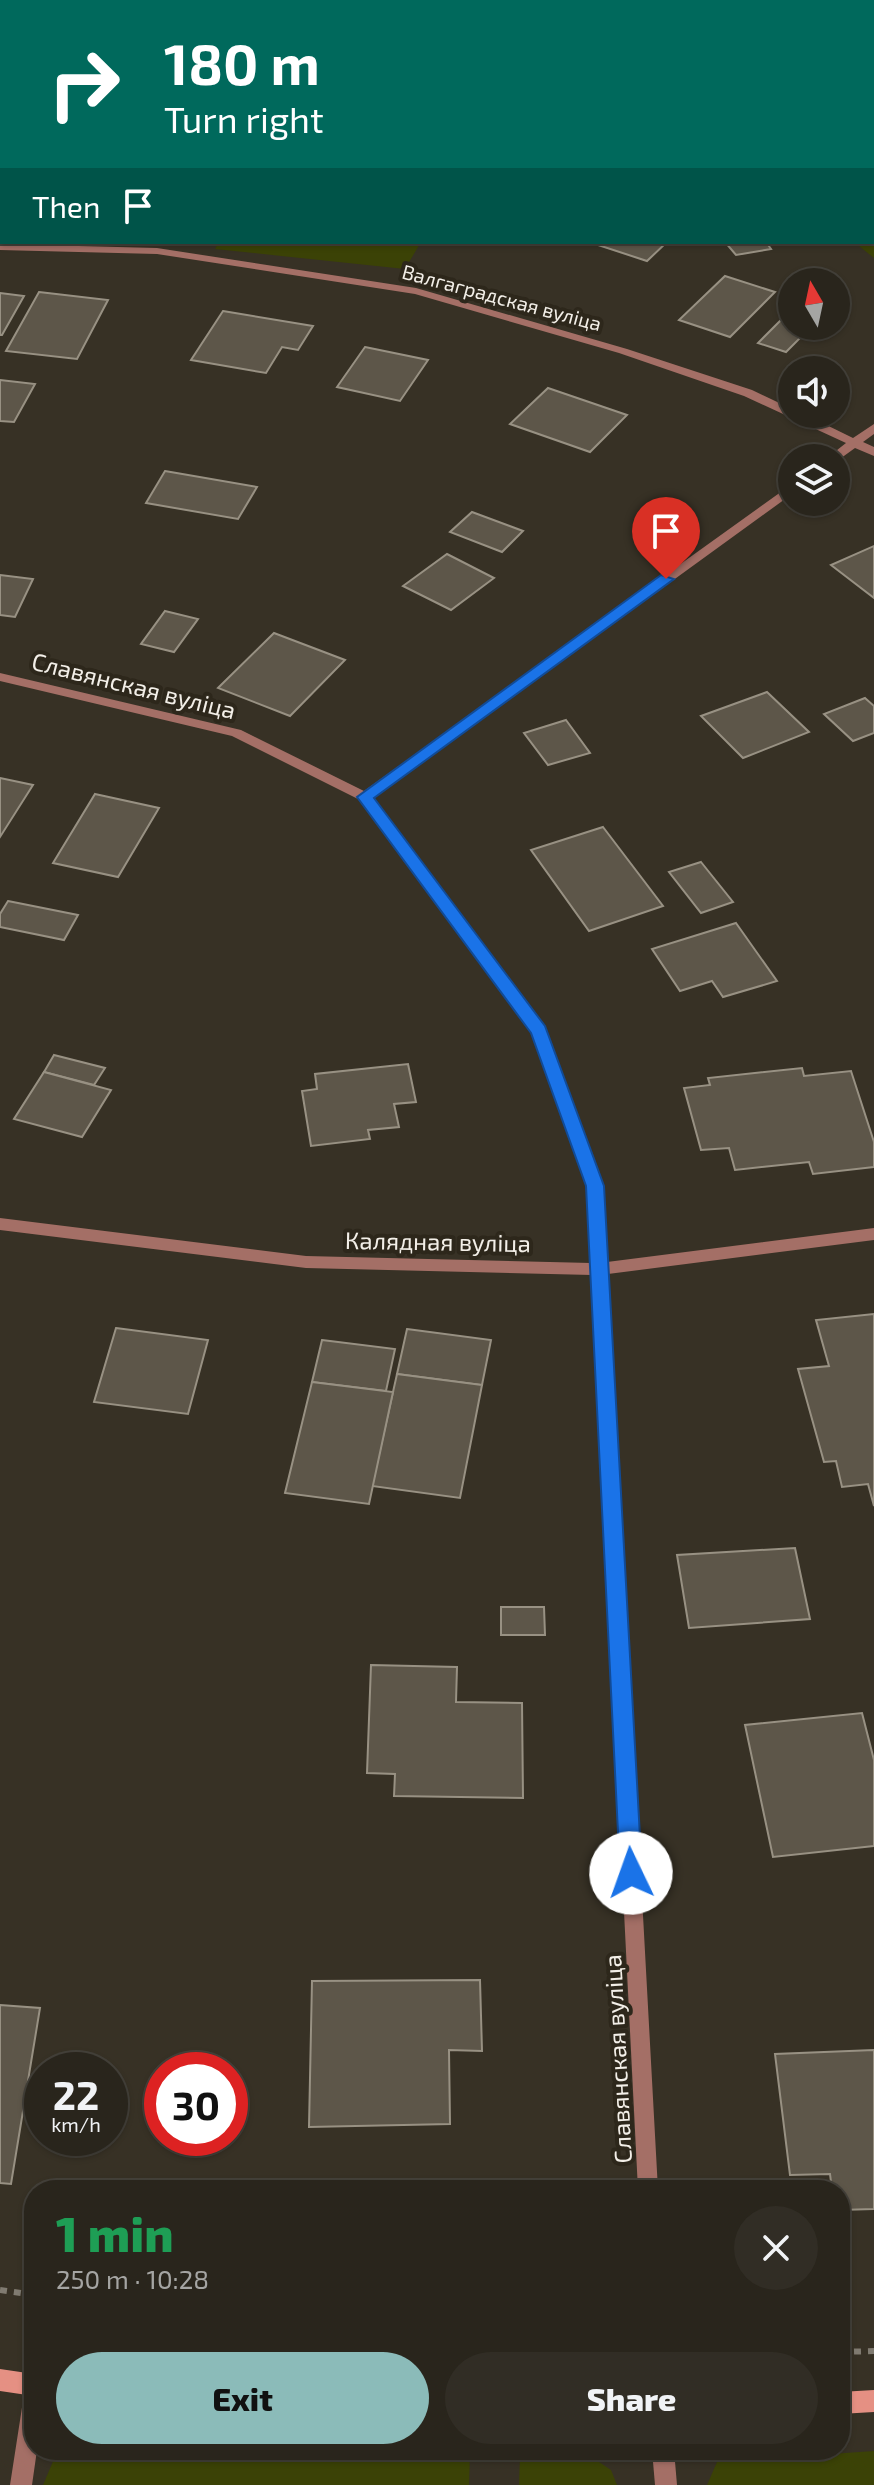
<!DOCTYPE html>
<meta charset="utf-8">
<style>
body{margin:0;font-family:"Exo 2",sans-serif;background:#312d25;color:#f1f3f6;height:100vh;display:flex;flex-direction:column;font-size:30px;white-space:nowrap}
*{box-sizing:border-box;margin:0}
p{font-size:26px;color:#a5a5a3}
.icon{flex:none;width:44px;height:44px;fill:none;stroke:currentColor;stroke-width:2;stroke-linecap:round;stroke-linejoin:round}
.map{position:relative;flex:1;overflow:hidden}
.side{position:absolute;left:24px;top:2180px;width:826px;height:280px;display:flex;flex-direction:column;background:#29251c;border-radius:32px;box-shadow:0 2px 6px #0004,0 0 0 2px #45423b}
.side>*{flex:none}
.banner{position:absolute;left:0px;top:0px;width:874px;height:244px;box-shadow:0 2px 6px #0004,0 0 0 2px #45423b;background:#00695c;color:#fff;overflow:hidden}
.needle{width:52px;rotate:351deg}
.fabs{position:absolute;left:778px;top:268px;display:grid;gap:16px}
.fabs a{display:grid;place-items:center;width:72px;height:72px;border-radius:50%;background:#29251c;box-shadow:0 2px 6px #0004,0 0 0 2px #45423b;font-size:40px}
.speed{position:absolute;left:24px;top:2052px;display:flex;gap:16px;font-size:40px;font-weight:700;text-align:center}
.speed>*{display:grid;place-content:center;width:104px;height:104px;border-radius:50%;background:#29251c;box-shadow:0 2px 6px #0004,0 0 0 2px #45423b;line-height:1}
.speed small{font-size:20px;font-weight:400}
.speed .limit{border:12px solid #d22;background:#fff;color:#111}
.pin{position:absolute;display:grid;place-items:center;width:68px;height:68px;color:#fff;margin:-82px -34px;border-radius:50% 50% 50% 0;rotate:-45deg;box-shadow:0 0 8px #0007}
.pin .icon{rotate:45deg}
.me{position:absolute;width:88px;margin:-44px;rotate:357deg;stroke-linejoin:round;filter:drop-shadow(0 0 6px #0008)}
.turn{display:flex;align-items:center;gap:28px;height:168px;padding:0 32px;font-size:36px}
.turn .icon{width:104px;height:104px;stroke-width:2.5}
.turn b{display:block;font-size:56px;line-height:68px}
.then{display:flex;align-items:center;height:76px;padding:0 32px;background:#0003;gap:16px;font-size:30px}
.round{display:grid;place-items:center;flex:none;width:84px;height:84px;border-radius:42px;background:#312d25}
.summary{display:flex;align-items:center;justify-content:space-between;height:136px;padding:0 32px}
h1{font-size:48px;font-weight:800;line-height:60px;color:#1e9e55}
.button{display:flex;gap:16px;margin-top:auto;padding:16px 32px}
.button a{flex:1;height:92px;border-radius:48px;background:#8bbbb9;color:#111;font-size:32px;font-weight:800;line-height:92px;text-align:center}
.button a+a{background:#312d25;color:#f1f3f6}
.map>svg:first-child{display:block}
</style>
<div class="map">
<svg width="874" height="2485" viewBox="0 0 874 2485">
<rect width="100%" height="100%" fill="#373125"/>
<g fill="#3b4206">
<polygon points="154,0 874,0 874,258 854,242 872,242 872,2"/>
<polygon points="219,242 421,242 405,269 215,249"/>
<polygon points="63,2450 470,2453 469,2485 43,2485 57,2452"/>
<polygon points="874,2451 874,2485 707,2485 717,2462"/>
<polygon points="587,2454 611,2470 617,2485 519,2485 520,2455"/>
</g>
<g fill="#5d5649" stroke="#989183" stroke-width="2">
<polygon points="589,242 667,242 647,261"/>
<polygon points="725,242 766,242 771,249 736,255"/>
<polygon points="725,276 775,292 730,337 679,320"/>
<polygon points="39,292 108,300 77,359 6,351"/>
<polygon points="0,293 24,296 2,335 0,335"/>
<polygon points="223,311 313,326 298,350 282,347 266,373 191,360"/>
<polygon points="783,318 792,321 792,326 811,327 786,352 758,343"/>
<polygon points="365,347 428,360 400,401 337,387"/>
<polygon points="0,380 35,384 14,422 0,421"/>
<polygon points="548,388 627,415 590,452 510,424"/>
<polygon points="165,471 257,487 238,519 146,503"/>
<polygon points="472,512 523,531 502,552 450,532"/>
<polygon points="874,546 874,598 831,565"/>
<polygon points="447,554 494,578 451,610 403,586"/>
<polygon points="0,575 33,579 15,617 0,615"/>
<polygon points="165,611 198,619 174,652 141,644"/>
<polygon points="274,633 345,660 290,716 218,688"/>
<polygon points="767,692 809,732 743,758 701,716"/>
<polygon points="865,698 874,706 874,733 853,741 824,714"/>
<polygon points="566,720 590,753 548,765 524,733"/>
<polygon points="0,778 33,785 0,837"/>
<polygon points="95,794 159,808 118,877 53,863"/>
<polygon points="603,827 663,906 589,931 531,850"/>
<polygon points="701,862 733,902 701,913 669,872"/>
<polygon points="8,901 78,915 64,940 0,927 0,914"/>
<polygon points="736,923 777,981 723,997 712,981 680,991 652,949"/>
<polygon points="54,1055 105,1068 94,1085 44,1072"/>
<polygon points="408,1064 416,1102 394,1104 399,1127 368,1130 370,1139 311,1146 302,1091 317,1089 315,1074"/>
<polygon points="802,1068 804,1076 851,1071 874,1142 874,1167 813,1174 809,1162 735,1170 729,1148 701,1150 684,1088 710,1085 708,1078"/>
<polygon points="44,1072 111,1090 82,1137 14,1119"/>
<polygon points="874,1314 874,1506 868,1484 842,1487 836,1461 824,1462 798,1369 829,1366 816,1320"/>
<polygon points="116,1328 208,1340 188,1414 94,1402"/>
<polygon points="407,1329 491,1340 482,1385 397,1374"/>
<polygon points="322,1340 395,1349 386,1391 312,1382"/>
<polygon points="397,1374 482,1385 460,1498 372,1486"/>
<polygon points="312,1382 393,1392 369,1504 285,1493"/>
<polygon points="795,1548 810,1619 689,1628 677,1555"/>
<polygon points="501,1607 544,1607 545,1635 501,1635"/>
<polygon points="371,1665 457,1667 456,1702 522,1703 523,1798 394,1796 395,1774 367,1773"/>
<polygon points="862,1713 874,1760 874,1846 773,1857 745,1725"/>
<polygon points="480,1980 482,2051 449,2050 450,2124 309,2127 312,1981"/>
<polygon points="0,2005 40,2008 11,2184 0,2183"/>
<polygon points="874,2050 874,2209 840,2210 840,2190 832,2190 830,2174 790,2175 775,2054"/>
</g>
<g fill="none" stroke-linecap="round" stroke-linejoin="round">
<polyline stroke="#807b71" stroke-width="4" stroke-dasharray="4 4" stroke-linecap="butt" points="352,2 357,0"/>
<g stroke="#807b71" stroke-width="6" stroke-dasharray="7 7" stroke-linecap="butt">
<polyline points="0,2290 34,2295"/>
<polyline points="840,2352 874,2351"/>
</g>
<g fill="#a46f66" fill-rule="evenodd">
<rect x="0" y="5" width="2" height="6"/>
<polygon points="0,244 157,248 416,288 627,349 752,390 792,409 792,414 804,414 853,438 874,424 874,434 863,442 874,447 874,456 855,448 837,461 836,458 827,458 846,443 744,396 619,353 415,294 157,254 0,250"/>
<polygon points="792,484 792,494 373,798 546,1031 603,1186 607,1262 874,1228 874,1240 608,1274 658,2190 638,2190 592,1275 306,1268 0,1230 0,1218 306,1256 591,1263 587,1186 532,1033 360,800 232,736 0,681 0,673 241,730 364,791"/>
<polygon points="34,2390 34,2450 37,2450 32,2485 10,2485 23,2401 26,2393"/>
<polygon points="652,2450 674,2450 677,2485 655,2485"/>
</g>
<g fill="#e59083" fill-rule="evenodd">
<polygon points="0,2369 34,2374 34,2396 0,2391"/>
<polygon points="874,2390 874,2412 840,2414 840,2392"/>
</g>
</g>
<polygon fill="#1a73e8" stroke="#114b97" stroke-width="2" points="661,575 674,579 374,798 545,1026 604,1186 642,1873 638,1880 631,1883 623,1880 620,1873 586,1186 531,1033 357,797"/>
<g text-anchor="middle" dominant-baseline="central" stroke-width="8" stroke-linejoin="round" paint-order="stroke">
<g font-size="20" fill="#f3efe8" stroke="#2d271b">
<text transform="translate(502 297) rotate(15)">Валгаградская вуліца</text>
</g>
<g font-size="24" fill="#f3efe8" stroke="#2d271b">
<text transform="translate(134 685) rotate(14)">Славянская вуліца</text>
<text transform="translate(438 1241) rotate(1)">Калядная вуліца</text>
<text transform="translate(617 2059) rotate(-93)">Славянская вуліца</text>
</g>
</g>
</svg>
<div class="fabs">
<a><svg class="needle" viewBox="-14 -14 28 28"><path d="M0-13l5 13h-10z" fill="#e53935"/><path d="M0 13l5-13h-10z" fill="#a5a5a3"/></svg></a>
<a><svg class="icon" aria-label="sound" viewBox="0 0 24 24"><path d="M4 9h4l5-4v14l-5-4H4zM17 9q2 3 0 6"/></svg></a>
<a><svg class="icon" aria-label="layers" viewBox="0 0 24 24"><path d="M12 4l9 5-9 5-9-5zM3 14l9 5 9-5"/></svg></a>
</div>
<div class="speed"><div>22<small>km/h</small></div><div class="limit">30</div></div>
<div class="pin" style="left:666px;top:579px;background:#d93025"><svg class="icon" aria-label="arrive" viewBox="0 0 24 24"><path d="M6 21V4h12l-3 4 3 4H6"/></svg></div>
<svg class="me" style="left:631px;top:1873px" viewBox="-20 -20 40 40"><circle r="19" fill="#fff"/><path d="M0-13L10 11 0 6-10 11z" fill="#1a73e8"/></svg>
<div class="banner">
<div class="turn"><svg class="icon" aria-label="right" viewBox="0 0 24 24"><path d="M7 20v-9h11M14 6l5 5-5 5"/></svg><div><b>180 m</b>Turn right</div></div>
<div class="then">Then<svg class="icon" aria-label="arrive" viewBox="0 0 24 24"><path d="M6 21V4h12l-3 4 3 4H6"/></svg></div>
</div>
<section class="side">
<div class="summary"><div><h1>1 min</h1><p>250 m · 10:28</p></div><a class="round"><svg class="icon" aria-label="close" viewBox="0 0 24 24"><path d="M6 6l12 12M18 6L6 18"/></svg></a></div>
<div class="button"><a>Exit</a><a>Share</a></div>
</section>
</div>
